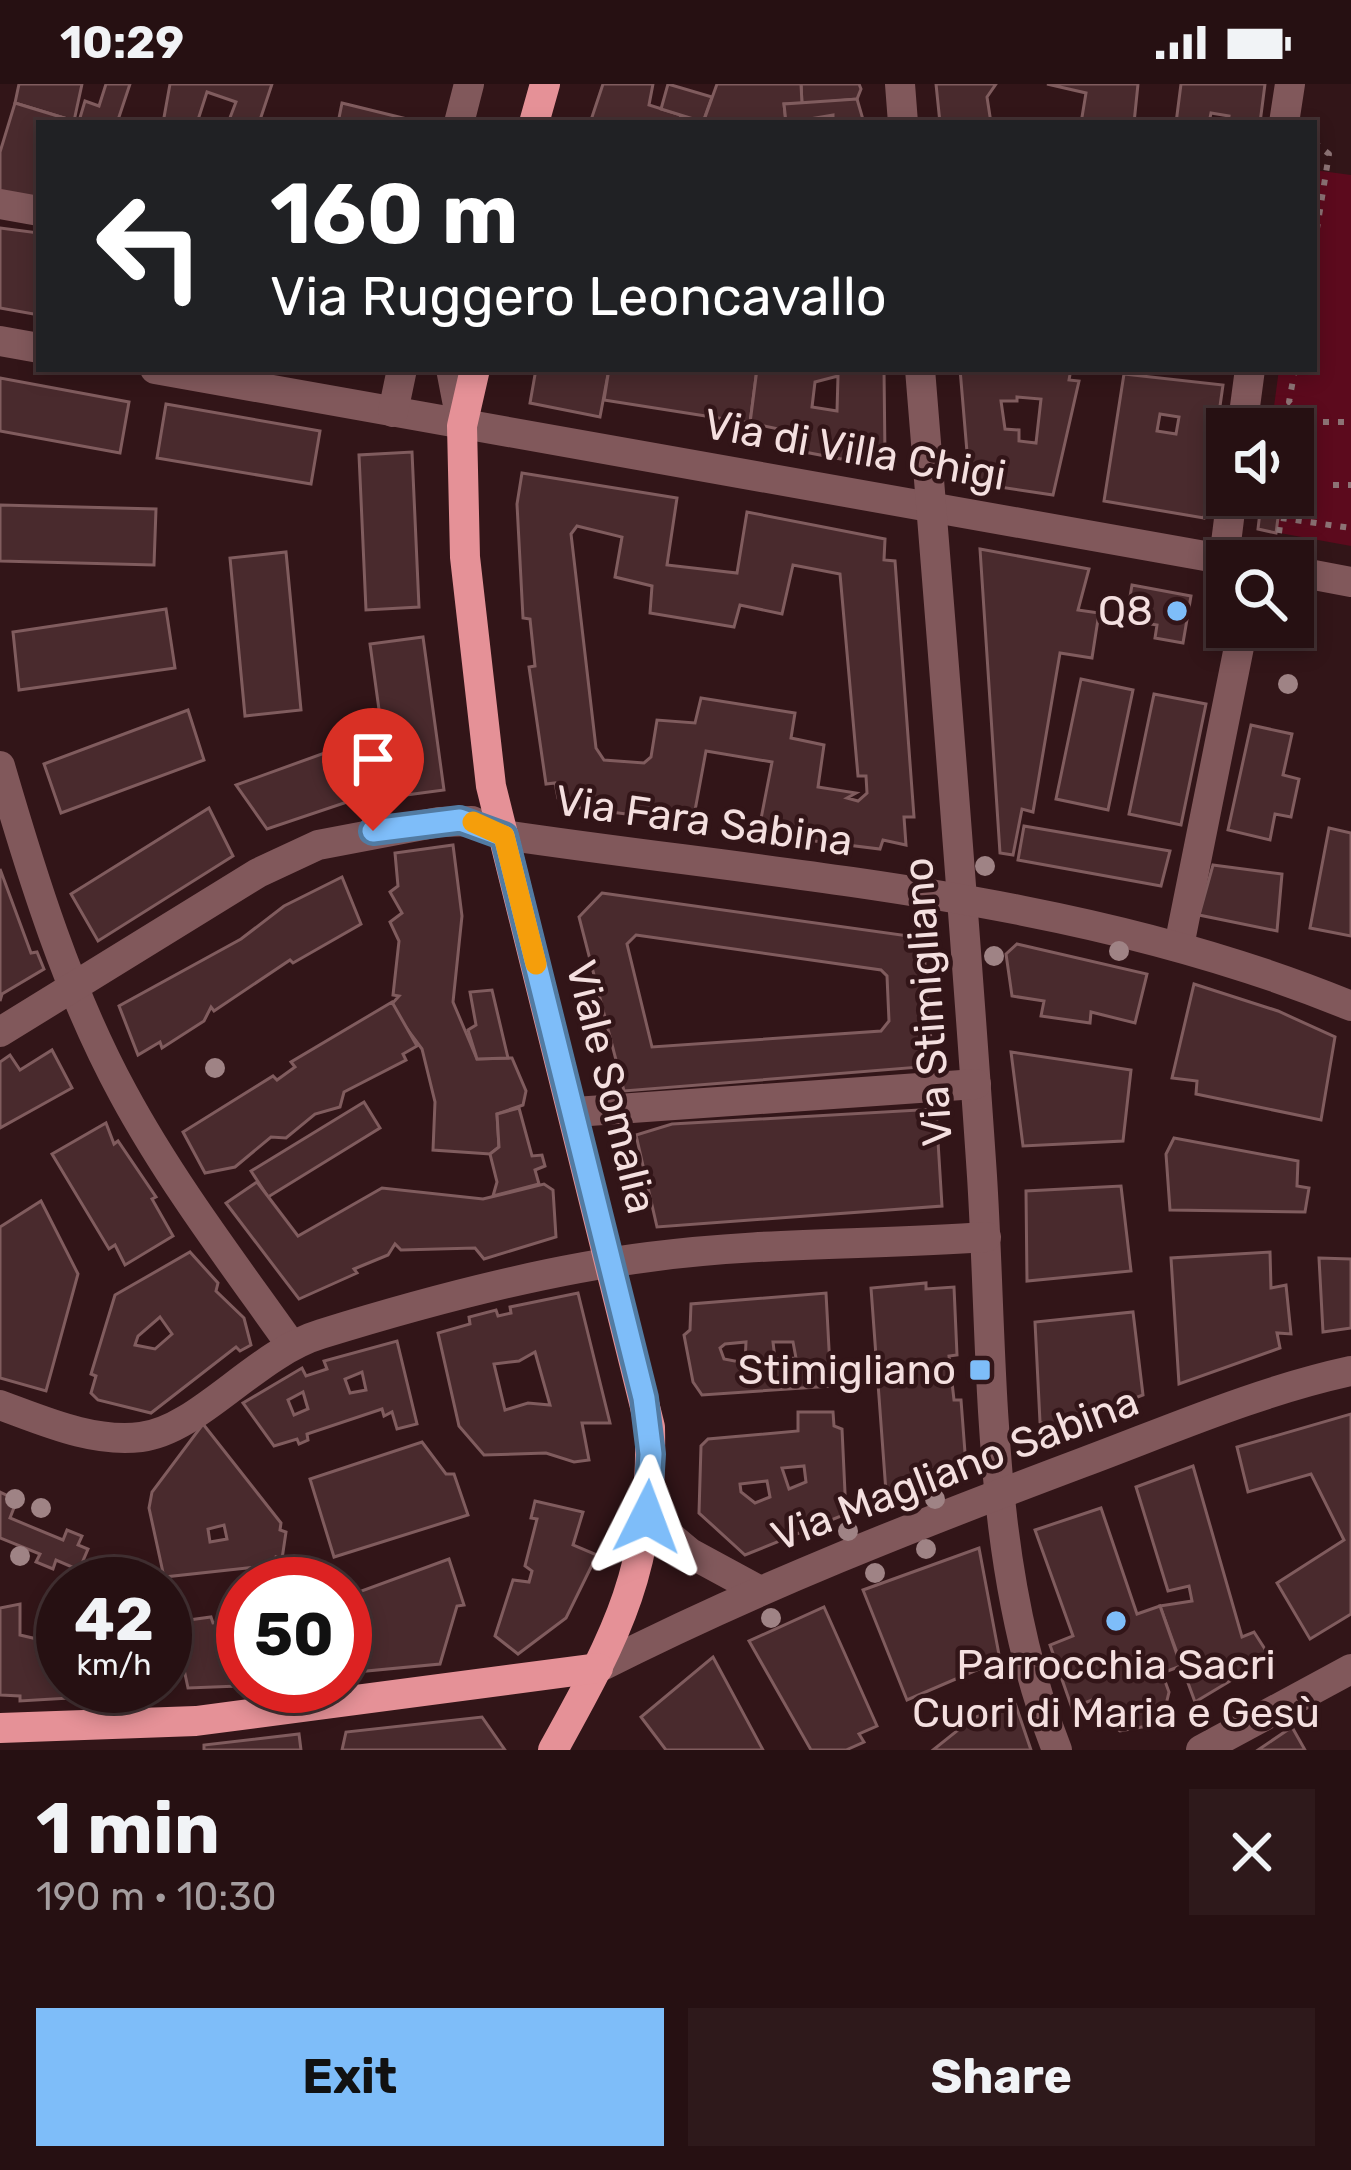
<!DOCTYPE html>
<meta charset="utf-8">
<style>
body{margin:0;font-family:Rubik,sans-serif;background:#2e191b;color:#f1f3f6;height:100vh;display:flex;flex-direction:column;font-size:45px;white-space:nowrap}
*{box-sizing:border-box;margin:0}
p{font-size:39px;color:#a49d9f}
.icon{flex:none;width:66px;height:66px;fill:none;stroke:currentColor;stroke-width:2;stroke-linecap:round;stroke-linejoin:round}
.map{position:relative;height:1666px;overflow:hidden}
.panel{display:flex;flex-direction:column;background:#261012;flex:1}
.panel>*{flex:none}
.guide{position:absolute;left:36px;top:36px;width:1281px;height:252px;border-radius:0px;box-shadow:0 6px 18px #0003,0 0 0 3px #423032;background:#202124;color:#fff;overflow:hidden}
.controls{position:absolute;left:1206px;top:324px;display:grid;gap:24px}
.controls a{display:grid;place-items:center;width:108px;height:108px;border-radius:0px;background:#261012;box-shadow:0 6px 18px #0003,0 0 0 3px #423032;font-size:60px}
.speed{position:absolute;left:36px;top:1473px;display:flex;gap:24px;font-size:60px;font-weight:700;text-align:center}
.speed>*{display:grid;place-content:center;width:156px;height:156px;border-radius:50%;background:#261012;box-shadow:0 6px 18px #0003,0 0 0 3px #423032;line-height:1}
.speed small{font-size:30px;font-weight:400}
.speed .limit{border:18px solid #d22;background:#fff;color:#111}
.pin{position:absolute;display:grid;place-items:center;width:102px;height:102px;color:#fff;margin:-123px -51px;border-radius:50% 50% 50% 0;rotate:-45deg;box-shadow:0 0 12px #0007}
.pin .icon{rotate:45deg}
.me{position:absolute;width:132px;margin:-66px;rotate:3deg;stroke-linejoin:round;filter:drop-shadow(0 0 9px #0008)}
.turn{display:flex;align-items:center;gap:42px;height:252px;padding:0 36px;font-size:54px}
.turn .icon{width:156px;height:156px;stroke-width:2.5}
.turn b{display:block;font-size:84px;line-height:102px}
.round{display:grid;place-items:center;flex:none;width:126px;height:126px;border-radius:0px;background:#2e191b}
.headline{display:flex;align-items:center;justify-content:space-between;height:204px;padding:0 36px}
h1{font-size:72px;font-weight:700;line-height:90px}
.button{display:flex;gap:24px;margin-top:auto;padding:24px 36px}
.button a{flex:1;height:138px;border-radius:0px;background:#7ebdf9;color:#111;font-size:48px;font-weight:700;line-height:138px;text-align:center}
.button a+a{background:#2e191b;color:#f1f3f6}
.status{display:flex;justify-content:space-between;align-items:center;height:84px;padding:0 60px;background:#261012;direction:ltr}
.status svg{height:33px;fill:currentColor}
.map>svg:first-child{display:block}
</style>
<div class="status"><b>10:29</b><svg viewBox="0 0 49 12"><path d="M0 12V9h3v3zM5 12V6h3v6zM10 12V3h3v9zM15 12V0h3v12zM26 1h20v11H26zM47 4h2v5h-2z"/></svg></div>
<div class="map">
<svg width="1351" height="1666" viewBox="0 0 1351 1666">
<rect width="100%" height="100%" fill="#321518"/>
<polygon fill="#5c0a1d" points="1314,86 1351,91 1351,462 1258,445 1262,411 1293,411 1293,345 1271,345 1279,285 1314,285"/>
<g fill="#492a2d" stroke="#805c5e" stroke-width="3" fill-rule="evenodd">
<polygon points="19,0 82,0 74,37 15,19"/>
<polygon points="106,0 130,0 117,39 79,37 85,17 99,22"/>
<polygon points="170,0 272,0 259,39 228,39 236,18 207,8 197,39 163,39"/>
<polygon points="603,0 653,0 649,21 681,31 678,39 590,39"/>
<polygon points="668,0 712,13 703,38 661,25"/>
<polygon points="801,0 859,0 861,5 857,15 802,20"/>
<polygon points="801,0 802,20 784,20 786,39 703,39 717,0"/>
<polygon points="936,0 996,0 987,13 991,39 940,39"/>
<polygon points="1047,0 1138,0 1134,39 1081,39 1086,9"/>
<polygon points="1181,0 1265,0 1260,39 1228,39 1229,32 1211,29 1209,39 1176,39"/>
<polygon points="857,15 864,39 833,39 833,31 786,39 784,20"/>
<polygon points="15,19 74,37 39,39 39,117 0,112 0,68"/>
<polygon points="342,19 415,37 415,39 338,39"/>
<polygon points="0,144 39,149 39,231 0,224"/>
<polygon points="536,285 609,285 600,333 530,319"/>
<polygon points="609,285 757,285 750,339 604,316"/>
<path d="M757 285H884L885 374 878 382 794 366 797 349 750 339ZM838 292 837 327 812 323 815 298Z"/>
<path d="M960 285H1071L1069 296 1079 297 1053 411 980 400 969 392ZM1017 313 1041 315 1036 359 1019 357V346L1005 345 1001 317H1017Z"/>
<path d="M1124 290 1223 301 1204 434 1104 417ZM1160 330 1179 333 1176 350 1157 347Z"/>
<polygon points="0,294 129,318 120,369 0,347"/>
<polygon points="166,320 320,347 311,400 157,374"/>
<polygon points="412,368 419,523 366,526 359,371"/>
<path d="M522 389 677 414 667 481 737 489 747 428 885 455 884 476 895 477 914 733H904L906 761 883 756 880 765 798 755 800 744 760 740 772 678 706 667 694 732 660 726 658 734 571 723 570 716 558 714 555 699 546 700 529 583 535 582 530 535 523 534 517 420ZM577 442 622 453 615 493 652 502 650 529 734 543 740 521 782 530 793 481 840 490 858 692H866L867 709 858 717 847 714 856 709 818 703 824 661 791 654 795 629 701 614 695 639 657 636 651 673 644 679 604 676 596 664 571 450Z"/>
<polygon points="1262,411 1281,411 1276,449 1258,445"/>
<polygon points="0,421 156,425 154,481 0,477"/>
<polygon points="980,465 1089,485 1078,526 1099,529 1092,574 1060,569 1033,728 1022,725 1013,771 1000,769"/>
<polygon points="286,468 301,626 245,632 230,474"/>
<polygon points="1132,501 1191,512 1183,559 1155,554 1157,541 1126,536"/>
<polygon points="166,525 175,584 19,606 13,548"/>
<polygon points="423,553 444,706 391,713 370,560"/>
<polygon points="1081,595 1133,606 1108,726 1056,715"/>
<polygon points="1154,610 1206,620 1181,741 1129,730"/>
<polygon points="188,626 204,676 61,729 44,680"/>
<polygon points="1251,641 1292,650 1283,691 1299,695 1291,733 1275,730 1270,756 1228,746"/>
<polygon points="344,662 359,714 267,745 236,701"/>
<polygon points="209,724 233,772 98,857 71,810"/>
<polygon points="1024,742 1170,767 1161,802 1018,776"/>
<polygon points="1329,744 1351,749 1351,852 1310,844"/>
<polygon points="453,761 462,832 453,918 477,975 512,974 526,1007 523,1021 497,1030 499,1063 490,1070 433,1066 435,1018 422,965 390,922 399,912 393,911 399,857 390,838 402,829 390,808 398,802 395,769"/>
<polygon points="1213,781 1282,790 1277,847 1199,831"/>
<polygon points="0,785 31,869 37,868 44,885 2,910 0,917"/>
<polygon points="342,793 361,840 293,879 290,876 214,927 211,923 204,937 162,964 160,958 138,971 119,922 241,855 284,822"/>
<path d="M602 809 923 854 933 982 624 1007 579 833ZM636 851 881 886 887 892 889 937 881 947 652 963 627 860Z"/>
<polygon points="1017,860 1147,890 1135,939 1091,928 1090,939 1041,932 1044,917 1012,912 1006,870"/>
<polygon points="1194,900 1278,927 1335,953 1321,1036 1196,1010 1197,997 1172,994"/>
<polygon points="492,906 508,974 477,975 468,946 476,941 470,908"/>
<polygon points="392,918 417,962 403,970 406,976 344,1008 340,1023 315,1030 286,1054 271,1053 235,1083 205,1089 183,1048 273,992 277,996 295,983 291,978"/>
<polygon points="52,966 72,1004 0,1044 0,978 10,971 20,986"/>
<polygon points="1011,968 1131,986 1123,1057 1023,1062"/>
<polygon points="364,1018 380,1044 268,1113 251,1087"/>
<polygon points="519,1024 532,1072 542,1071 545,1082 535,1086 539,1100 493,1112 497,1098 490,1070 499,1063 497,1030"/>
<polygon points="936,1025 942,1122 657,1143 636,1051 672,1040"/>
<polygon points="106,1039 114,1060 118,1057 156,1113 152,1115 173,1152 125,1181 115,1161 109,1165 52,1070"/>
<polygon points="1174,1054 1298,1077 1297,1102 1309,1104 1305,1128 1170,1126 1166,1070"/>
<polygon points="257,1098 298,1152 382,1104 483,1115 544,1100 553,1106 556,1153 484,1175 475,1164 401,1166 395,1160 388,1171 354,1185 357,1189 299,1215 226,1119"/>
<polygon points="1121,1102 1131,1187 1027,1197 1026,1107"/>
<polygon points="41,1117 78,1190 46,1307 0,1294 0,1143"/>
<path d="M190 1168 218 1199 216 1207 244 1234 251 1261 240 1267 236 1263 151 1329 98 1316 91 1309 96 1292 91 1290 115 1211ZM160 1233 172 1250 155 1265 135 1261 138 1252Z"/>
<polygon points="1270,1168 1271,1204 1286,1201 1291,1250 1277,1249 1280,1264 1179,1300 1171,1174"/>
<polygon points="1319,1174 1351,1175 1351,1244 1323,1248"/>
<polygon points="926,1199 926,1205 954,1203 957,1271 949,1272 954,1316 961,1316 966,1382 886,1408 871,1204"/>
<path d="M578 1209 610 1339H582L589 1376 574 1378 546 1369 484 1371 459 1342 438 1249 470 1240 469 1233 496 1226 498 1232 511 1229 510 1223ZM535 1268 550 1321 528 1319 505 1326 494 1280 519 1277Z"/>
<path d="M826 1209 831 1302 702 1311 693 1298 684 1251 690 1246 691 1220ZM746 1258 745 1279 724 1275 720 1264 725 1260ZM773 1258H793L796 1274 775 1275Z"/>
<polygon points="1133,1228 1143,1311 1053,1345 1040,1338 1035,1238"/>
<path d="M397 1257 417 1340 397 1345 392 1328 384 1332 382 1325 307 1350 308 1356 299 1360 297 1355 274 1362 243 1319 302 1284 306 1292 327 1285 324 1277ZM362 1288 366 1306 350 1309 345 1295ZM303 1308 308 1325 294 1331 288 1316Z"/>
<path d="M798 1328H833L834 1342 842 1345 846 1430 745 1471 699 1429 701 1362 708 1355 798 1347ZM804 1382 806 1398 789 1405 782 1384ZM767 1397 770 1413 755 1419 741 1408 740 1400Z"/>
<polygon points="1351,1330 1351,1530 1310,1555 1277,1499 1344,1456 1311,1390 1248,1408 1237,1363"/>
<path d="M203 1340 281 1439 280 1446 286 1448 282 1475 276 1473 274 1481 164 1493 149 1424 152 1408ZM224 1441 227 1455 210 1458 208 1445Z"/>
<polygon points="422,1358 446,1390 454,1390 468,1431 334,1473 310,1395"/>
<polygon points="1193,1382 1242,1553 1254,1548 1270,1573 1195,1618 1160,1522 1192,1517 1189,1502 1168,1507 1136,1403"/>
<polygon points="0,1408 17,1416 10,1434 63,1456 67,1446 82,1452 78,1461 88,1465 79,1486 56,1476 53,1485 36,1478 40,1470 0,1454"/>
<polygon points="535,1417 583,1428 573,1461 597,1471 566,1534 518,1570 495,1552 513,1496 529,1498 532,1487 525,1482 537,1435 531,1434"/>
<polygon points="1101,1424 1137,1530 1160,1522 1181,1582 1162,1589 1169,1608 1164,1629 1147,1642 1120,1647 1106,1637 1097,1614 1072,1624 1050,1561 1073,1552 1035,1446"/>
<polygon points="979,1464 1000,1576 907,1616 863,1506"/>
<polygon points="449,1475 464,1521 457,1522 440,1580 345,1589 345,1513"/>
<polygon points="20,1520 20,1551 54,1559 63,1551 63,1602 104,1602 103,1612 20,1617 20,1612 0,1611 0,1524"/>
<polygon points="824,1523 877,1642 859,1650 864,1658 846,1666 811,1666 749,1557"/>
<polygon points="211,1533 213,1539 243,1537 243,1595 239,1602 188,1604 174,1538"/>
<polygon points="713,1573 763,1666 666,1666 641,1633"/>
<polygon points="1015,1619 1031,1666 933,1666 973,1634"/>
<polygon points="482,1633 505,1666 342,1666 346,1648"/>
<polygon points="1292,1643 1305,1666 1258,1666"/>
<polygon points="299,1650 301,1666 204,1666 204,1661"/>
</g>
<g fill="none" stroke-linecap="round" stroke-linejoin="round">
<g stroke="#8c7375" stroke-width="6" stroke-dasharray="6 9" stroke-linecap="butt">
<polyline points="1314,58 1329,70 1314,163"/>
<polyline points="1295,285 1289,318 1312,338 1351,338"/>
<polyline points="1333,401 1351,401"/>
<polyline points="1279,449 1281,434 1351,444"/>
</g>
<g stroke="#81585b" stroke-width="30">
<polyline points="900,0 903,39"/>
<polyline points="459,39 469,0"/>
<polyline points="1284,39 1290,0"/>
<polyline points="0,120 39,127"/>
<polyline points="0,257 39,264"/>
<polyline points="155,285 1233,477"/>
<polyline points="451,285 462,342"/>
<path d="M920 285C942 554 964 823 982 1092 994 1284 985 1484 1057 1666"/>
<polyline points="393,328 402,285"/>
<polyline points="1242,345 1250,285"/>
<polyline points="1224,475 1232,411"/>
<polyline points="1293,487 1351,498"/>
<path d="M0 682C32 792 68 908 123 1009 171 1098 233 1179 291 1261"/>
<polyline points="1179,862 1243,543"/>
<path d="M0 948 258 789 318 761 439 738 472 737 504 751C788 793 1083 811 1351 922"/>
<polyline points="575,1028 976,1000"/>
<path d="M0 1321C44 1337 93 1359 141 1353 199 1346 255 1270 321 1250 421 1219 546 1186 649 1173 760 1158 874 1161 986 1153"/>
<polyline points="647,1433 690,1469 760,1507"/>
<path d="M598 1584C755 1504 919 1440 1084 1378 1172 1345 1259 1307 1351 1287"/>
<polyline points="1201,1666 1351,1585"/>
</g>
<g stroke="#e59197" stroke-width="30">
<polyline points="534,39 545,0"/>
<path d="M475 285 462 342 465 473 491 702 650 1343C653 1484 619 1547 553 1666"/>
<polyline points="0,1644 196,1637 598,1584"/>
</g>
</g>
<g fill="#9f8385">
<circle cx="1306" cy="525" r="10"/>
<circle cx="1288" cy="600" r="10"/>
<circle cx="985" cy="782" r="10"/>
<circle cx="1119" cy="867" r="10"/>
<circle cx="994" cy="872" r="10"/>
<circle cx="215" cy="984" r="10"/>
<circle cx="15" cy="1415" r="10"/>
<circle cx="935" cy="1415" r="10"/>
<circle cx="41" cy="1424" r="10"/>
<circle cx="848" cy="1447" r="10"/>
<circle cx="926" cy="1465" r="10"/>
<circle cx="20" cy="1472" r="10"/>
<circle cx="875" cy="1489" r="10"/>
<circle cx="771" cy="1534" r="10"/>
</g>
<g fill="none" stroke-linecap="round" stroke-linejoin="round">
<defs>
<polyline id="route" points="373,747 460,736 504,752 644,1314 651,1370 647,1433"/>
</defs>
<use href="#route" stroke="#527ba2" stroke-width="30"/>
<use href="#route" stroke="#7ebdf9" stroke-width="21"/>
<polyline stroke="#f59e0b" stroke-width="21" points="473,738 504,752 536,880"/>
</g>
<g fill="#7ebdf9" stroke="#321518" stroke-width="4.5">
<circle cx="1177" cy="527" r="12"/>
<rect x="968" y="1274" width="24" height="24" rx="6"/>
<circle cx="1116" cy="1537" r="12"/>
</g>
<g text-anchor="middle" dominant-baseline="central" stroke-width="9" stroke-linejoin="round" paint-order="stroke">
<g font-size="42" fill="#f4dfdf" stroke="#321518">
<text transform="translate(855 366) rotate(10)">Via di Villa Chigi</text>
<text transform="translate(704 737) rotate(8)">Via Fara Sabina</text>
<text transform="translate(928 918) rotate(-94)">Via Stimigliano</text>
<text transform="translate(611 1003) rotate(76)">Viale Somalia</text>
<text transform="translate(955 1385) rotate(-21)">Via Magliano Sabina</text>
</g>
<g font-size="42" fill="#f4dfdf" stroke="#321518" text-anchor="end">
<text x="1153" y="527">Q8</text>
<text x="956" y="1286">Stimigliano</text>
<text x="1116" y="1581" text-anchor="middle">Parrocchia Sacri<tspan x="1116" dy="48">Cuori di Maria e Gesù</tspan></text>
</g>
</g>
</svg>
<div class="controls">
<a><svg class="icon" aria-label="sound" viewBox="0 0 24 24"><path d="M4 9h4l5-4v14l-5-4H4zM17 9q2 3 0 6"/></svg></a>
<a><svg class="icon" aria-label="search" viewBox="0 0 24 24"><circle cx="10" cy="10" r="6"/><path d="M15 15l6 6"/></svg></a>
</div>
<div class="speed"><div>42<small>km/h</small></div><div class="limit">50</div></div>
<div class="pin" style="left:373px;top:747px;background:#d93025"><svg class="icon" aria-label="arrive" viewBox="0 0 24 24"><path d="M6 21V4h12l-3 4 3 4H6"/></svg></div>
<svg class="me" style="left:647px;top:1433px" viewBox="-20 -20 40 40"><path d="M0-17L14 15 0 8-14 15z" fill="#7ebdf9" stroke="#fff" stroke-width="4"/></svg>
<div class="guide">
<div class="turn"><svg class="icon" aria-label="left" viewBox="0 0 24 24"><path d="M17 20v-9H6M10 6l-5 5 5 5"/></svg><div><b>160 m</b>Via Ruggero Leoncavallo</div></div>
</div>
</div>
<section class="panel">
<div class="headline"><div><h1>1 min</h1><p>190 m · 10:30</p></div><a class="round"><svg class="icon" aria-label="close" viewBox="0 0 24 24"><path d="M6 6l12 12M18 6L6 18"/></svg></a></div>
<div class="button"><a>Exit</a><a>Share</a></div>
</section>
